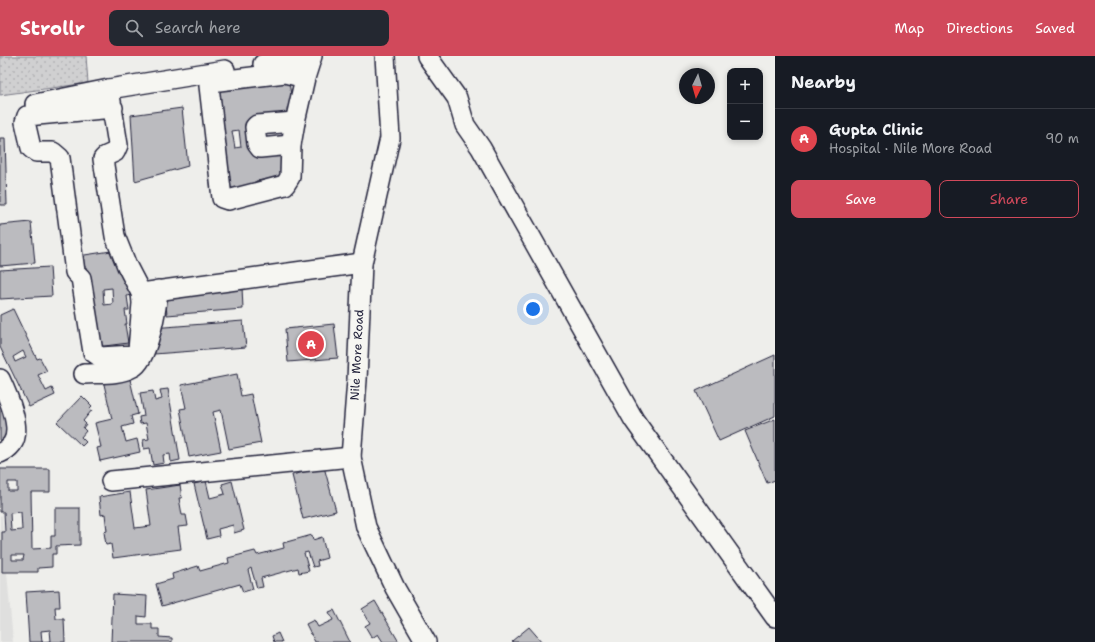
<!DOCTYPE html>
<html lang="en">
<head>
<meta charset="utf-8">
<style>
	:root { --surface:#171b24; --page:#242831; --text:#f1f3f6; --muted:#9ea1a6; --line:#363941; --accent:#d1495b }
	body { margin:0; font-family:"Shantell Sans",sans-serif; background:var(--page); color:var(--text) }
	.controls { position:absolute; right:12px; top:12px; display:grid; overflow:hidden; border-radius:8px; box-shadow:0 2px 6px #0003 }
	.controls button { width:36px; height:36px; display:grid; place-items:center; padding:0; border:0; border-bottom:1px solid var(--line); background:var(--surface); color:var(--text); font:20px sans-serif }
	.compass { position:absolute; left:679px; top:12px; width:36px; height:36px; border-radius:50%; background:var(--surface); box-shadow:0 2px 6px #0003; rotate:185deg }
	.you { position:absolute; left:533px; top:253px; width:14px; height:14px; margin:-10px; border:3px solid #fff; border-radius:50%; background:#1a73e8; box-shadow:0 0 0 6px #1a73e833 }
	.badge { display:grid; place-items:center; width:26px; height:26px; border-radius:50%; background:var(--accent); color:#fff; font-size:13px; font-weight:700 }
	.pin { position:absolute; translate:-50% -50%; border:2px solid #fff; box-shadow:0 1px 4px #0006 }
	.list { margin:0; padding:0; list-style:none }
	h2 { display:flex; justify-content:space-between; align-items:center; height:52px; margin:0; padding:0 16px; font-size:17px }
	h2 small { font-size:13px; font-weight:400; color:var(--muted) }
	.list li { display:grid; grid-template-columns:26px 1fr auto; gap:12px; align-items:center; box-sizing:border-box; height:60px; padding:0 16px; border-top:1px solid var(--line) }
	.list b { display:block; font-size:15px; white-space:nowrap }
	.list p { margin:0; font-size:13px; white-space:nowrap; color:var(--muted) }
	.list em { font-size:13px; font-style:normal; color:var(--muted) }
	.actions { display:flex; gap:8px; padding:12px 16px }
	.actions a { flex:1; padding:9px 0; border:1px solid var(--accent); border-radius:8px; text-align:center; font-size:14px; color:var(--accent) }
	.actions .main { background:var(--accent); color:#fff }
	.icon { flex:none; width:22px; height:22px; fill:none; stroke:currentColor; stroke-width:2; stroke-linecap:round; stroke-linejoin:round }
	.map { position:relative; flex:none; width:775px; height:586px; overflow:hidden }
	header { display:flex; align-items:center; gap:24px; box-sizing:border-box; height:56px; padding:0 20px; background:var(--accent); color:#fff }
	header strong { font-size:19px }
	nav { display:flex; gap:22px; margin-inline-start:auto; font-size:14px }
	.search { width:280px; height:36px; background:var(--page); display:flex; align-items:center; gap:10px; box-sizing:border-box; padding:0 14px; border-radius:8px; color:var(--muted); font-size:15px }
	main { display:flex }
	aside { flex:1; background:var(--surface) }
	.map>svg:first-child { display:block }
</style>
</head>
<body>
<header>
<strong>Strollr</strong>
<div class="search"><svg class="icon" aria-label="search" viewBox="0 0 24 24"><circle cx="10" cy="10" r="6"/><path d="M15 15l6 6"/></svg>Search here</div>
<nav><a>Map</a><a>Directions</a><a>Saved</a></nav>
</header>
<main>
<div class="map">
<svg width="775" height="586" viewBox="0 0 775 586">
	<defs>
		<pattern id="park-dots" width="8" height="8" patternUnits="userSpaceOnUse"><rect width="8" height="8" fill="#d0d0d1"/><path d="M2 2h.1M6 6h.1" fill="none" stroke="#b2b2b4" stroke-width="1.8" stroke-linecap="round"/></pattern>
	</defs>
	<rect width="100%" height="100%" fill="#eeeeeb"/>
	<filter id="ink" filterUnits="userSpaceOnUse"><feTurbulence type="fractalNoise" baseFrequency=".025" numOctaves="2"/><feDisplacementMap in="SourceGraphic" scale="8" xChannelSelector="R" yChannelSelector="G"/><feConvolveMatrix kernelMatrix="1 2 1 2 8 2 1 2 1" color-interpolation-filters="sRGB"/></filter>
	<g filter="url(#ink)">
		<polygon fill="#dfdfde" points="2,459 13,586 0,586 0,460"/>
		<polygon fill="url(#park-dots)" stroke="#797986" points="0,0 86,0 88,27 0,39"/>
		<g fill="#bbbbbf" stroke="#22223b" fill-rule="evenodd">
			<path d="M288,21L294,56L249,62L254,96L281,92L285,121L256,125V128L247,129V134L227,137L212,30ZM239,74L241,91L235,92L232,75Z"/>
			<polygon points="182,52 188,110 135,125 131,59"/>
			<polygon points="0,82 5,82 7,149 0,149"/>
			<polygon points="31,166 35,207 0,210 0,169"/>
			<path d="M118,194L122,223L130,222L132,239L127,240L129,254H125L127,268H125L128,287L97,291L86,211L79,212L78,200ZM112,232L113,248L104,249L103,233Z"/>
			<polygon points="50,211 52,240 0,243 0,214"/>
			<polygon points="242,231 243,253 167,259 165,238"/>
			<path d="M13,253L37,303L40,302L47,315L38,319L46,335L52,332L55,339L29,351L0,291V259ZM23,295L26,301L15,306L13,301Z"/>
			<polygon points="243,265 246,291 154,298 152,272"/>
			<polygon points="334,268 338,302 288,306 285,273"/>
			<polygon points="775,299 775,360 719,385 696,335"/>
			<polygon points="237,318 241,340 251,338 261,387 229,393 221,354 213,356 221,395 189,401 180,353 186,352 181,329"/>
			<polygon points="129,319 138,358 131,360 133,368 122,371 126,386 137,383 140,396 100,405 97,392 101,391 95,367 112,363 103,324"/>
			<polygon points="168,333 180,404 171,406 170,398 163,399 164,407 153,409 150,392 144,393 143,384 149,383 146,367 140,368 139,361 144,360 140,337 153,335 155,345 162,343 160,334"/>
			<polygon points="0,337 11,384 0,386"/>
			<polygon points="82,340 92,350 90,352 92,354 83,365 86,368 83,372 86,375 81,381 86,386 82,390 57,366"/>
			<polygon points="775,363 775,424 767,427 745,375"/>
			<polygon points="324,411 336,455 303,463 292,419"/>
			<path d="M0,413H50V436H31L32,493L51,492V480H55V452H80V489L56,490V498H52V511L38,512V516H2V476H5L4,456H0ZM8,426H17V435H8ZM21,456L22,474L11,475L10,457ZM12,499H24L23,504H12Z"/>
			<polygon points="206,425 210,442 225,438 222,428 232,425 244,474 234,477 233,469 218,473 219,480 207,483 194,428"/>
			<polygon points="180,429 182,442 179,442 182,459 186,459 188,470 178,471 181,493 113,502 111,488 106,489 104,476 107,475 105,458 101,459 99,441 130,436 135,472 151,470 146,434"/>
			<polygon points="312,479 313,484 322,481 327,502 317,505 318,510 313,511 308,496 304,497 309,515 299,517 298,512 261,522 263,531 257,532 251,512 248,514 253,533 243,536 240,528 162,550 156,528 173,523 172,518 198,510 200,515 229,507 228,502 255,495 257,499 284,492 283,487"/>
			<path d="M59,534L60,551H55L56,563H64L65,586H29L26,536ZM50,574L51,585L42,586L41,575Z"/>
			<polygon points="113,538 147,540 146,561 138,560 138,568 152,568 152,573 159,573 159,581 172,582 172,586 111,586"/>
			<polygon points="375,545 399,586 383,586 378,578 372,582 365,570 370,567 362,553"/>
			<polygon points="334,554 350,586 315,586 306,568 314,564 318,571 333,564 329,556"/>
			<polygon points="529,571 542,586 513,586 512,585"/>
			<polygon points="278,577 282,586 274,586 272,580"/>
		</g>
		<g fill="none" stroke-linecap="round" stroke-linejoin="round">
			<defs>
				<g id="minor">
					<polyline points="385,0 390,82 362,207 357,324 351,401 366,471 395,532 426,586"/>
					<polyline points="427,0 457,42 465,69 481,92 634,364 775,561"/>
					<polyline points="263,8 311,0"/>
					<polyline points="305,22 285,17 211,26 209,30 222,142 228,144 285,129 290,121 291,89 295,66 305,22 312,0"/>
					<polyline points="109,33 118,89 115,96 106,100 103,103 115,180 127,210 141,237 142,247 138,294 134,299 100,301 93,296 81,222 75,216 60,102 53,96 36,96 31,92 25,66 27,60 113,52"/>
					<polyline points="35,48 109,33 225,14"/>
					<polyline points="291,89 260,92 257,88 255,71 257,69 295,66"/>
					<polyline points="141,237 362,207"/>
					<path d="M84,318C100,317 119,319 133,311C148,304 157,250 158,234"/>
					<path d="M0,323C7,338 23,373 12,388C9,392 5,395 0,397"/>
					<polyline points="111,425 351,401"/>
				</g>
			</defs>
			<use href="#minor" stroke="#22223b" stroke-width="22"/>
			<use href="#minor" stroke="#f6f6f2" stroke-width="19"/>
		</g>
	</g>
	<g text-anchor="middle" stroke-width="3" stroke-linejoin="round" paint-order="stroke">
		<g font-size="12" fill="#22223b" stroke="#f6f6f2">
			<text transform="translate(357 299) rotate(-87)" y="4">Nile More Road</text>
		</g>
	</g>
</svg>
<div class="controls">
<button>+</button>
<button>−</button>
</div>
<svg class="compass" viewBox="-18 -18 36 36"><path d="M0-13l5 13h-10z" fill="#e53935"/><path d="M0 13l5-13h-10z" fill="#9ea1a6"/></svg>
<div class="you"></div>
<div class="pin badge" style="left:311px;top:288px;background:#e0444e">A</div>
</div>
<aside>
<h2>Nearby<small></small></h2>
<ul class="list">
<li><span class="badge" style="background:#e0444e">A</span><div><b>Gupta Clinic</b><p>Hospital · Nile More Road</p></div><em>90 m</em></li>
</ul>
<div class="actions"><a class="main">Save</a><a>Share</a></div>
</aside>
</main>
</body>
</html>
